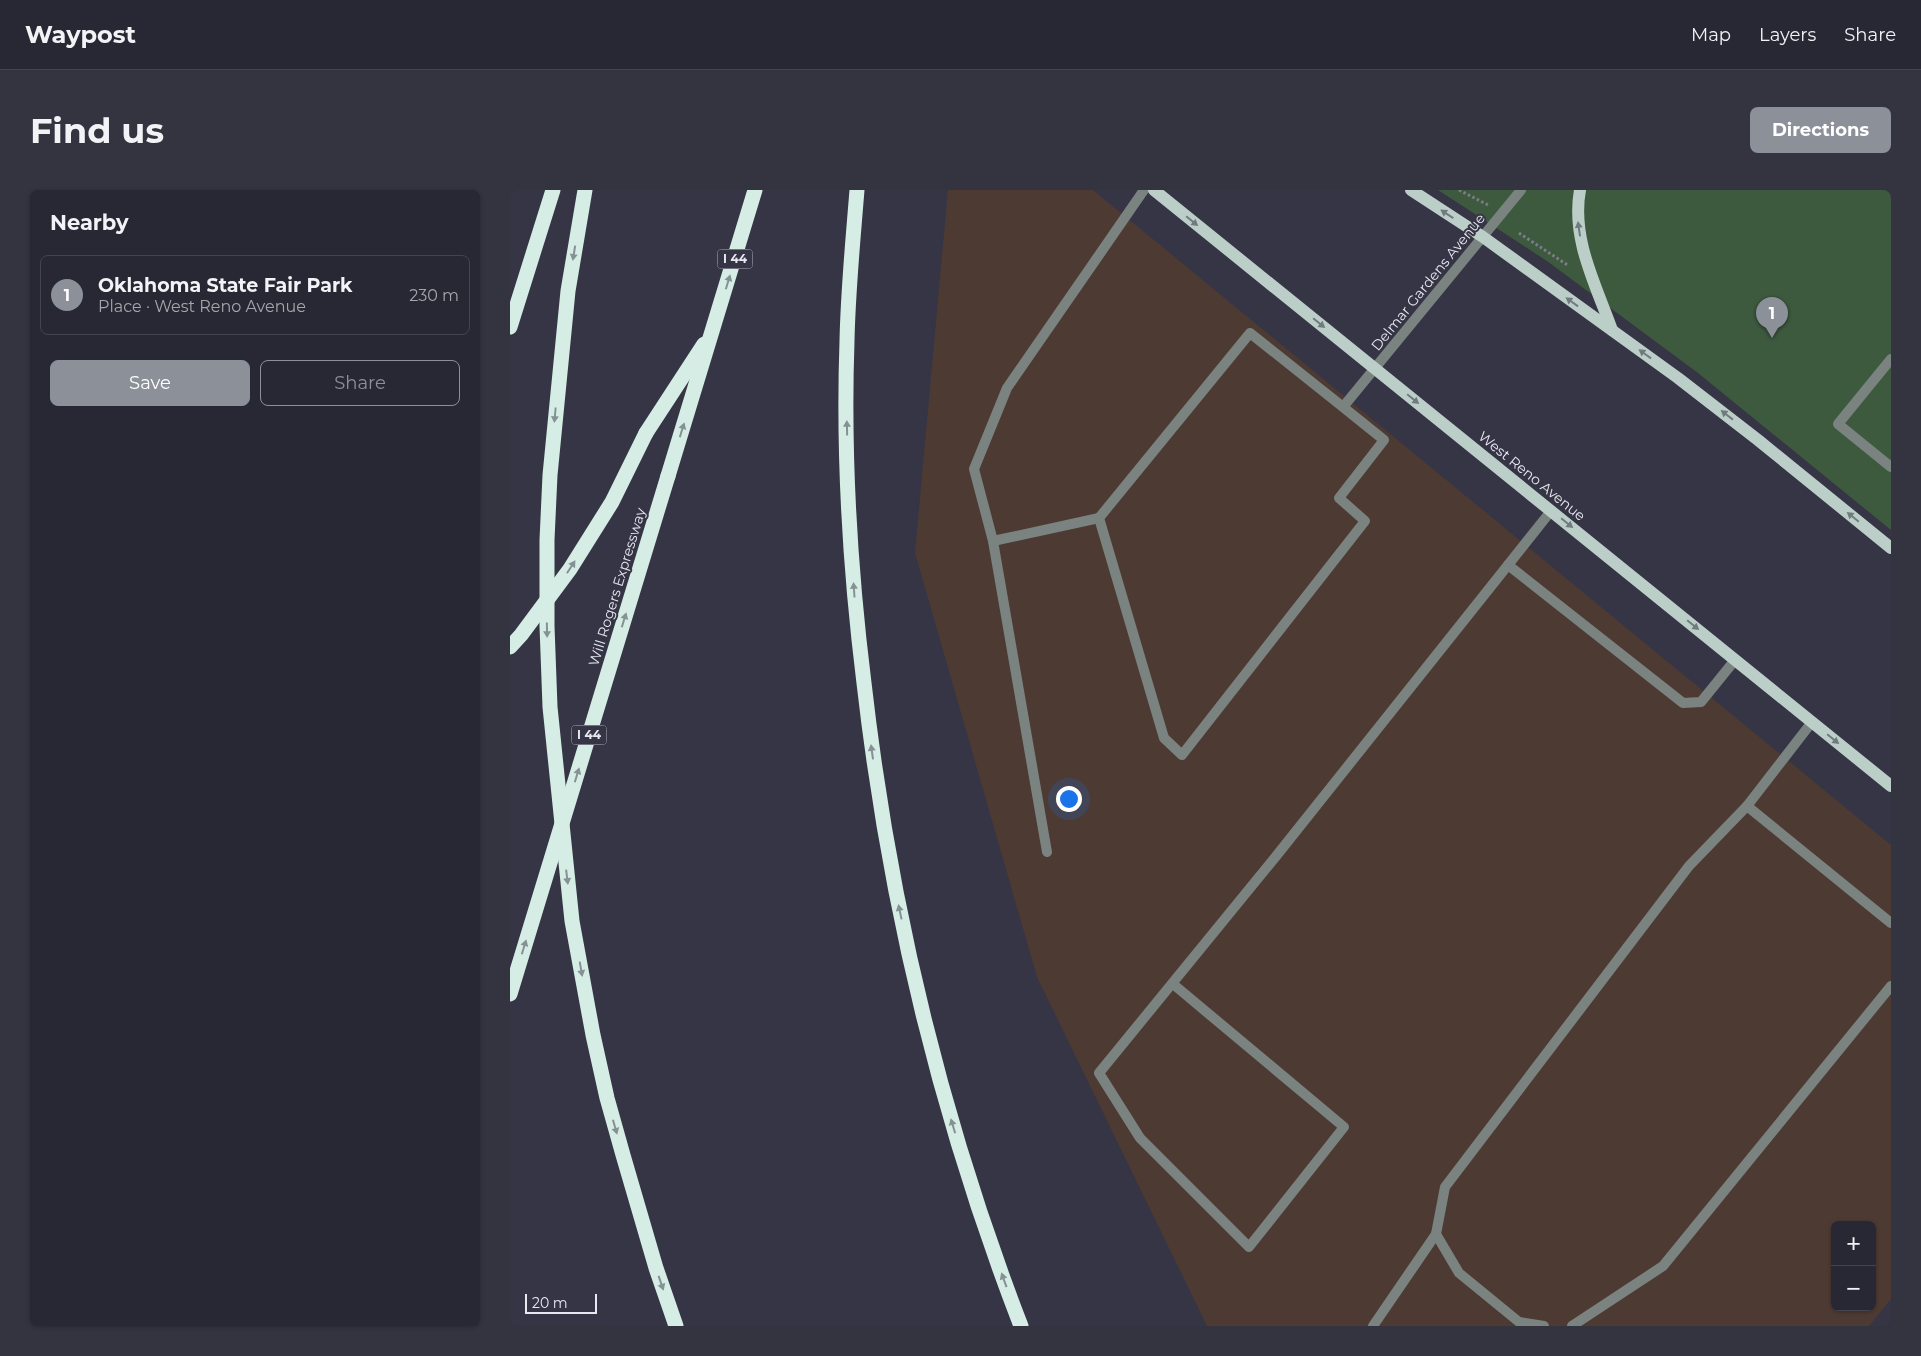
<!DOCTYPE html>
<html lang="en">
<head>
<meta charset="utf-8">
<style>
	:root { --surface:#282834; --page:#343440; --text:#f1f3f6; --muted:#a5a6ac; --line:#44444f; --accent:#8c9099 }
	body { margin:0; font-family:Montserrat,sans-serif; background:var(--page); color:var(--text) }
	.controls { position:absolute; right:15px; bottom:15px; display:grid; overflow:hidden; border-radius:8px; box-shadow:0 1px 4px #0004 }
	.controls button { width:45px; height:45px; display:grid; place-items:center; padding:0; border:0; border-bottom:1px solid var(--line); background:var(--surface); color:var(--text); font:25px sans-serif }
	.scale { position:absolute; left:15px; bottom:12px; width:72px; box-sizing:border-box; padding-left:5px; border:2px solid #e8e8f2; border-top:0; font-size:14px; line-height:18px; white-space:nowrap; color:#e8e8f2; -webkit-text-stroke:4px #363545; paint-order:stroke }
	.you { position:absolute; left:558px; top:608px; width:18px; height:18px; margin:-12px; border:4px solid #fff; border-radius:50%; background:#1a73e8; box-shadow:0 0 0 8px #1a73e833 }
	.badge { display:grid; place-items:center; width:32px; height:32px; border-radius:50%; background:var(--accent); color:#fff; font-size:16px; font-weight:700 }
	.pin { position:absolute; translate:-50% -41px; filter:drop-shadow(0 1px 2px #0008) }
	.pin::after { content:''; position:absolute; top:26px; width:18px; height:15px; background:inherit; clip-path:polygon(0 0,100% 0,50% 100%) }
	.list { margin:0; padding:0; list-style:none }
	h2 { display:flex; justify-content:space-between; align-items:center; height:65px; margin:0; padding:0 20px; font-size:21px }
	h2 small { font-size:16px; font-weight:400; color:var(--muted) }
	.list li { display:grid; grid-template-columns:32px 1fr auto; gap:15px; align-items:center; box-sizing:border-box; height:80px; margin:0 10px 10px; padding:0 10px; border:1px solid var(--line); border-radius:8px }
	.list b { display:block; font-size:19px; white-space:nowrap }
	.list p { margin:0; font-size:16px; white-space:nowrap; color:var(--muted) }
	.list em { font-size:16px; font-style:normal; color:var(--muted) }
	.actions { display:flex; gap:10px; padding:15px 20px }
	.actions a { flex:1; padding:11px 0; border:1px solid var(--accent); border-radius:8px; text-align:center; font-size:18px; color:var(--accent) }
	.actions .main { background:var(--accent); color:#fff }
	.map { position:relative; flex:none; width:1381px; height:1136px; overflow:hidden; border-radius:8px }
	header { display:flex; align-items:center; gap:30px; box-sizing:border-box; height:70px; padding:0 25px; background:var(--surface); border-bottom:1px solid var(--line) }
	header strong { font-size:24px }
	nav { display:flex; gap:28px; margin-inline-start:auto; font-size:18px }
	.intro { display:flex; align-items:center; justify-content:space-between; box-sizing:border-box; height:120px; padding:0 30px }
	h1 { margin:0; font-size:35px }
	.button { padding:12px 22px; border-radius:8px; background:var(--accent); color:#fff; font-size:18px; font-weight:700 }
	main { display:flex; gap:30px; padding:0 30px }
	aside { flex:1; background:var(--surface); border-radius:8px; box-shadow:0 1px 4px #0004 }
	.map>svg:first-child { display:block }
</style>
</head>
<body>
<header>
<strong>Waypost</strong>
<nav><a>Map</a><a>Layers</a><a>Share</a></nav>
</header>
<div class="intro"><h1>Find us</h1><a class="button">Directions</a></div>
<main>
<aside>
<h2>Nearby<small></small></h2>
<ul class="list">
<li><span class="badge">1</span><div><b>Oklahoma State Fair Park</b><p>Place · West Reno Avenue</p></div><em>230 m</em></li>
</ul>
<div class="actions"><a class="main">Save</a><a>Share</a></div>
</aside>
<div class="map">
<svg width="1381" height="1136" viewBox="0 0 1381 1136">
	<rect width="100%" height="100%" fill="#363545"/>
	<path fill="#4d3a33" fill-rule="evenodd" d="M438,0H583L1381,655V1109L1359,1136H697L527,787L405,363ZM1325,1035H1362V1117H1325Z"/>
	<polygon fill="#3d5a3f" points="928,0 1381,0 1381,340 1188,183 1037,71"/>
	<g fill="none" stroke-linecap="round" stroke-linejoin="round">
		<g stroke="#7c7c8a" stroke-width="3" stroke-dasharray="2.5 2.5" stroke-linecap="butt">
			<polyline points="949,0 978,15"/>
			<polyline points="1009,43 1059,76"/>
		</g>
		<g stroke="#7a8380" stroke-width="10">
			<polyline points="1381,169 1328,234 1381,277"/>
			<polyline points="833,217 740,143 589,328 654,548 672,565 855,331 829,308 874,250 833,217 865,178"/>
			<polyline points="483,351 464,279 497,198 634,0"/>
			<polyline points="998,375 1173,513 1191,512 1225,470"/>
			<polyline points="1302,532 1237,616 1381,733"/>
			<polyline points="537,662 483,351 589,328"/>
			<polyline points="663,794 834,937 739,1057 630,948 589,883 767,665 1041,321"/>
			<polyline points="863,1136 926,1044"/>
			<polyline points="1034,1136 1009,1132 949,1083 926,1044 935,997 1179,676 1237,616"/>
			<polyline points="1062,1136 1153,1076 1381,796"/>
		</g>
		<polyline stroke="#7a8380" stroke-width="10" points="865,178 1011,0"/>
		<g stroke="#bbcfc8" stroke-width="12">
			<polyline points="644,0 1381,596"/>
			<polyline points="901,0 973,47 1168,188 1248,250 1381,358"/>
			<path d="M1070,0C1061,49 1086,95 1102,140"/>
		</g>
		<g stroke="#d5ede4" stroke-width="15">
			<polyline points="75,0 58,101 40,285 37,350 37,436 40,517 62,731 83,845 97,908 113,965 146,1078 166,1136"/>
			<path d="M347,0C343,50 338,100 337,151C333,265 340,380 354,493C379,713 431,929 511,1136"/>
			<polyline points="0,137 43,0"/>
			<polyline points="136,243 194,154"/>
			<polyline points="158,286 245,0"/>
		</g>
		<g stroke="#d5ede4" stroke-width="15">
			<polyline points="0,457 11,445 60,379 102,312 136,243"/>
			<polyline points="0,804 158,286"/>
		</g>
	</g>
	<defs><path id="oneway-solid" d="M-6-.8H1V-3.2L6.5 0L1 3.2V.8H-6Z" transform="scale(1.25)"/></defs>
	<g fill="#727a80">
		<use href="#oneway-solid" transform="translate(937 24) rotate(-147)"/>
		<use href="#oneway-solid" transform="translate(682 31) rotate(39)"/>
		<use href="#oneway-solid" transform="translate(1069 39) rotate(-98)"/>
		<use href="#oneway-solid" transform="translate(1062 112) rotate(-144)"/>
		<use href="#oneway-solid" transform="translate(809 133) rotate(39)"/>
		<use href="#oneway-solid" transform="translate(1135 164) rotate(-144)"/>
		<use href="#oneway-solid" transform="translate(903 209) rotate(39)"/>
		<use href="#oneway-solid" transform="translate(1217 225) rotate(-142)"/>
		<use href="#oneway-solid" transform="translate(1343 327) rotate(-141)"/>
		<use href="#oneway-solid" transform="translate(1057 333) rotate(39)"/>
		<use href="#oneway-solid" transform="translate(1183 435) rotate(39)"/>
		<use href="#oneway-solid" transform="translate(1323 549) rotate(39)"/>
	</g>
	<g fill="#869194">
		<use href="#oneway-solid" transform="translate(64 63) rotate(99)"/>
		<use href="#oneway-solid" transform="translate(218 92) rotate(-73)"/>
		<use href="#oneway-solid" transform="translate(45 225) rotate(95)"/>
		<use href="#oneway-solid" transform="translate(337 238) rotate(-91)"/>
		<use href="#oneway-solid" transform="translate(172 240) rotate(-73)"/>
		<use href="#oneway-solid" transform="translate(61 377) rotate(-57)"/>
		<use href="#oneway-solid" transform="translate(344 400) rotate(-94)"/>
		<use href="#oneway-solid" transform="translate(114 430) rotate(-73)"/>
		<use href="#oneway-solid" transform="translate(37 440) rotate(89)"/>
		<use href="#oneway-solid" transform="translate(362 562) rotate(-98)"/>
		<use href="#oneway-solid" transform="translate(67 585) rotate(-73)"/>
		<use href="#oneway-solid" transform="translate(57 687) rotate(83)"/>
		<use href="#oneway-solid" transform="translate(390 722) rotate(-102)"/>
		<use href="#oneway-solid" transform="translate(14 757) rotate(-73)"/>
		<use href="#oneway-solid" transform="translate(71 779) rotate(80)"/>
		<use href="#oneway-solid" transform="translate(443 936) rotate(-107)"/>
		<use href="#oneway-solid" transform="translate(105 937) rotate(74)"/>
		<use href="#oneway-solid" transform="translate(494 1090) rotate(-110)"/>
		<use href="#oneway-solid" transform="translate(151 1093) rotate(71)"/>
	</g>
	<g text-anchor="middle" stroke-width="4" stroke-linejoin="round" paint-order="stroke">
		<g fill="#363545" stroke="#b3b2be" stroke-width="1">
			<rect x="207.5" y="59.5" width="35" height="19" rx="4"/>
			<rect x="61.5" y="535.5" width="35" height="19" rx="4"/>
		</g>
		<g font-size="12" font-weight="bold" fill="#e8e8f2">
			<text x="225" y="73">I 44</text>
			<text x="79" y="549">I 44</text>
		</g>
		<g font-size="14" fill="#e8e8f2" stroke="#363545">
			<text transform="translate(918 92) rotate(-51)" y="5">Delmar Gardens Avenue</text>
			<text transform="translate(1022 286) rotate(39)" y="5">West Reno Avenue</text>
			<text transform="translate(107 397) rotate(-73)" y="5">Will Rogers Expressway</text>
		</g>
	</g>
</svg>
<div class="controls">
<button>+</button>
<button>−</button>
</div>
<div class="scale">20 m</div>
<div class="you"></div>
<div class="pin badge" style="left:1262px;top:148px">1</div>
</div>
</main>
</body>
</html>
